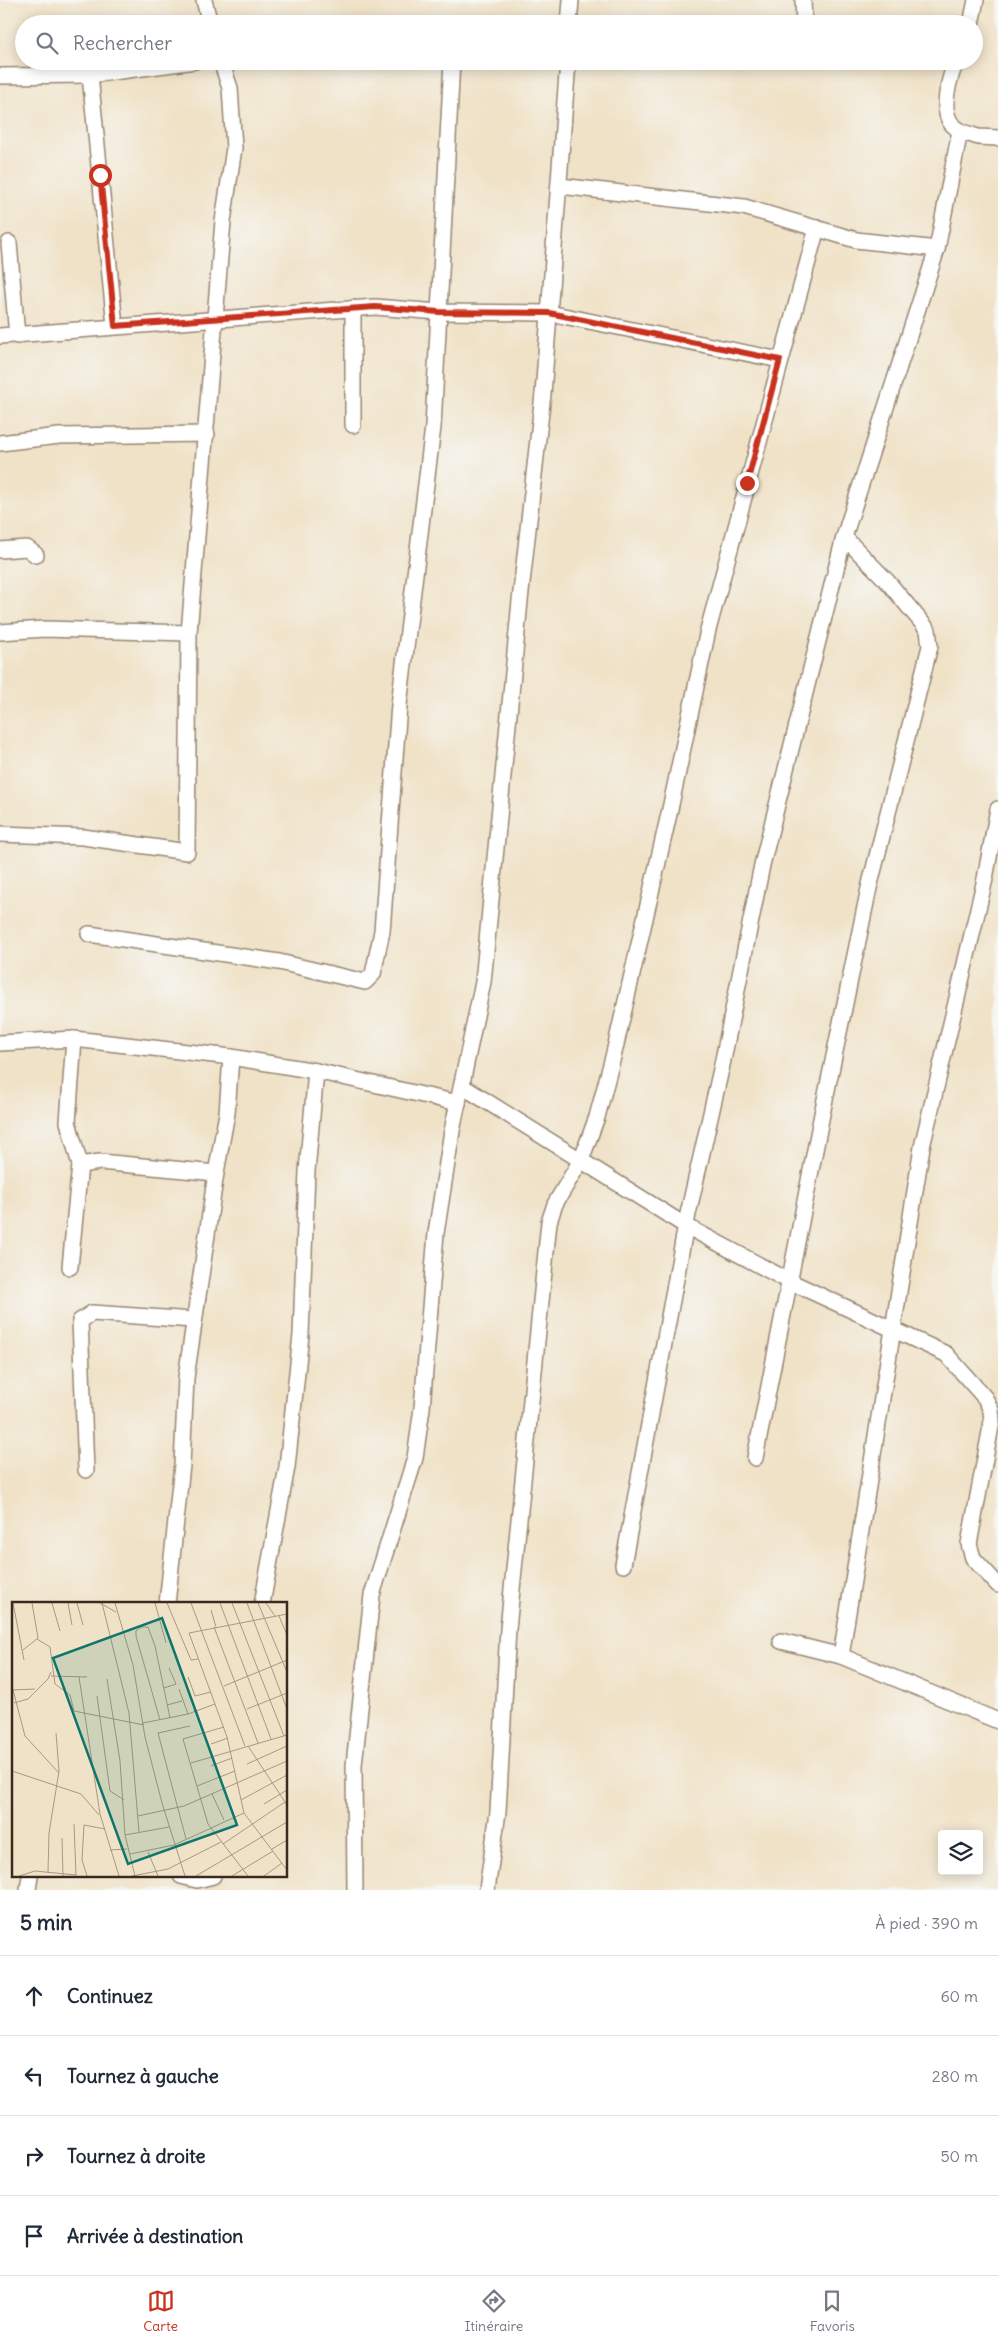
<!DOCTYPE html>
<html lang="fr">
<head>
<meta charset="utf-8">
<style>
	:root { --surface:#fff; --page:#f2f2f3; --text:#1f2937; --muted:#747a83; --line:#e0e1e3; --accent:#c8321e }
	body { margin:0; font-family:Delius,sans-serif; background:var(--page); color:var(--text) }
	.controls { position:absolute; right:15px; bottom:15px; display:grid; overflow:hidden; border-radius:5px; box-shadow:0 2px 12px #0003 }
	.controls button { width:45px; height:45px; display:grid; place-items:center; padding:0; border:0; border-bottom:1px solid var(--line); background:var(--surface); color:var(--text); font:25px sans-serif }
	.stop { position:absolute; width:15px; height:15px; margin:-11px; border:4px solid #c8321e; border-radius:50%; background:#fff }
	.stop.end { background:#c8321e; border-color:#fff; box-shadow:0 1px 5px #0008 }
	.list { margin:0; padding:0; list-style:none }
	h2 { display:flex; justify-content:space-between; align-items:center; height:65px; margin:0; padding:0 20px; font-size:21px }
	h2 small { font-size:16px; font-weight:400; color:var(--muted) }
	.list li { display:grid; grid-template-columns:32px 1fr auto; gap:15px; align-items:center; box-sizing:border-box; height:80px; padding:0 20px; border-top:1px solid var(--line) }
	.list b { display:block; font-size:19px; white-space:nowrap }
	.list em { font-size:16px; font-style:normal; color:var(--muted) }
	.icon { flex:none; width:28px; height:28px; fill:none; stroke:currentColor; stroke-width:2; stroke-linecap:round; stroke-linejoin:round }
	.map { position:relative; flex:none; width:998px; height:1890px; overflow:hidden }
	.search { position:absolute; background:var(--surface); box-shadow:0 2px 12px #0003; left:15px; right:15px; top:15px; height:55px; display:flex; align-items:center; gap:12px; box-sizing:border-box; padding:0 18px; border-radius:28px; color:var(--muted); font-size:19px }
	.sheet { height:385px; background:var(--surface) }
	nav { display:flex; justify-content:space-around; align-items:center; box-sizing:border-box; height:70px; border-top:1px solid var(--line); background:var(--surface); font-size:14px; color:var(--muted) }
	nav a { display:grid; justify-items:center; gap:2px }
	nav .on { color:var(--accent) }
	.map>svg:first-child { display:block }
</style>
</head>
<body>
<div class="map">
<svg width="998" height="1890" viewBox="0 0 998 1890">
	<rect width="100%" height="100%" fill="#f6f6f2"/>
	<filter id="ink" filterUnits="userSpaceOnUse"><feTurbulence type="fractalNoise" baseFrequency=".02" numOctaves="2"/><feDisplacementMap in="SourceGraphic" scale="10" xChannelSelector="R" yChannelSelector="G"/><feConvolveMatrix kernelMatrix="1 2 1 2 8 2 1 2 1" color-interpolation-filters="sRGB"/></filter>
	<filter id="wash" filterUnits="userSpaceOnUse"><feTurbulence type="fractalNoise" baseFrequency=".0096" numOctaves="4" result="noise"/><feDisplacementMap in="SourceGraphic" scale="20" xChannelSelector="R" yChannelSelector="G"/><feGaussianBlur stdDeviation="1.12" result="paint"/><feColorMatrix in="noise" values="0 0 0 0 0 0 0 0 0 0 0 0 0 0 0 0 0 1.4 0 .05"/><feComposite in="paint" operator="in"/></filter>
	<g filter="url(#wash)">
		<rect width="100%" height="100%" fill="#f0e2c7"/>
	</g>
	<g filter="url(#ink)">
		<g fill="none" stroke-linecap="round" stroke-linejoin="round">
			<defs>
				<g id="minor">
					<polyline points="204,0 210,24"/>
					<polyline points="803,0 804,24"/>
					<polyline points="569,24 571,0"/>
					<polyline points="971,24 976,0"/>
					<polyline points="90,75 115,326"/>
					<polyline points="0,76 90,75 195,61"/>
					<polyline points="960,131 978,137 998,138"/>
					<polyline points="560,186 744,207 856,240 937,249"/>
					<polyline points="9,243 17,336"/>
					<polyline points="353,308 353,425"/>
					<polyline points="0,336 375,307 439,312 549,313 780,360"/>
					<polyline points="0,443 59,436 207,434"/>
					<polyline points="0,550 27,548 36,555"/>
					<polyline points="0,632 44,629 189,633"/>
					<polyline points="0,834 83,837 187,852 189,633 223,221 234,148 230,88 221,61"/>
					<polyline points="89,934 279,962 365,982 373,974 382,931 399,705 433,427 452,61"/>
					<polyline points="0,1043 74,1039 231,1057 316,1071 458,1103"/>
					<polyline points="462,1086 686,1226 789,1281 946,1354 985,1398 991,1410 992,1421 969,1544 973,1558 998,1585"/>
					<polyline points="80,1165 100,1162 216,1173"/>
					<polyline points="70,1267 80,1165 68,1122 74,1039"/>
					<polyline points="755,1458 822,1114 869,888 930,646 928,630 888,582 844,537"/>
					<polyline points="86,1470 80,1321 92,1313 193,1320"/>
					<path d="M623,1565L688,1214L722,1065L762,865L844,537L937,249L960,131C957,128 953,126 951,123C940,108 950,77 956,61"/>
					<polyline points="167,1604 182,1465 186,1378 216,1173 227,1113 231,1057"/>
					<polyline points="262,1604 287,1467 301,1335 307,1171 316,1071"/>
					<polyline points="781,1641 841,1656 998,1721"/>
					<polyline points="841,1656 922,1147 985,879 998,809"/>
					<polyline points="181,1876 197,1880 213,1876"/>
					<polyline points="28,1890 30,1876"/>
					<polyline points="355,1890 354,1765 372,1595 415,1458 422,1408 436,1233 452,1131 483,982 520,601 543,394 568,61"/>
					<polyline points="487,1890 498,1812 508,1629 549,1222 555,1204 581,1160 597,1117 614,1053 669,814 708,630 817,228"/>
				</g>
			</defs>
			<use href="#minor" stroke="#968672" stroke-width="18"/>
			<use href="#minor" stroke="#fff" stroke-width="15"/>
		</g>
	</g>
	<g fill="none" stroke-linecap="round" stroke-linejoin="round" filter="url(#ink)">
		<polyline stroke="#c8321e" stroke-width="6" points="100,175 115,326 375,307 439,312 549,313 780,360 747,483"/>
	</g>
	<g transform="translate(12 1602)">
		<rect width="275" height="275" fill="#f0e2c7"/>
		<path fill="none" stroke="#a89883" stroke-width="1" d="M1,1L12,58M40,1L48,29M56,1L60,23M65,1L71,23M88,1L104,10M90,1L117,111L127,230M103,1L121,63L133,135L150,201L173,274M143,1L154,41M155,1L179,58L186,57M179,1L233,144M208,1L259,137M220,1L272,134M235,1L275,107M246,1L275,70M254,1L263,14M199,8L204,25M275,12L177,31L215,135L232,211L275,268M267,14L275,33M202,25L246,141M25,37L38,45L43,82L58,93L62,109L132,123M11,48L26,36L20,1M39,74L75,75M67,75L88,212L107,274M176,75L183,94L199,90M95,77L108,159L113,233L123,274M212,84L275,58M152,86L164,82L157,66M167,87L176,112M0,88L23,87M1,88L13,134L47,171M85,94L98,189L112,198M2,101L16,97L36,77L39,70M155,103L170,99M235,107L275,91M148,118L124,34V29L129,25H136L143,44L158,116M131,121L176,112L203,102M212,125L171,137L196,222L236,274M199,142L216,136M236,144L275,203M179,161L275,133M235,162L275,144M199,164L220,156M0,169L69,192L87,213M185,184L223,169M200,192L212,218M229,198L275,173M252,202L275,188M126,214L172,204L275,159M62,222L64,273M113,233L157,225M50,236L51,274M174,237L146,131L178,124M211,242L273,200M260,247L275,238M98,248L115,247M136,250L146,274M118,252L162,243L232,211M36,270L37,231L47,169L44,131M7,274L23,269L64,273M75,274L70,258L72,223L93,227M120,274L156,267L209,240M184,274L275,220M220,274L261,249M252,274L270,261"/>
		<path fill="#0f766e" fill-opacity="0.15" stroke="#0f766e" stroke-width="2.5" d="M150,16L225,223L116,262L41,56Z"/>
		<rect width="275" height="275" fill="none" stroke="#3b2a1e" stroke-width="2.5"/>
	</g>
</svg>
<div class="controls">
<button><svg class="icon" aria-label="layers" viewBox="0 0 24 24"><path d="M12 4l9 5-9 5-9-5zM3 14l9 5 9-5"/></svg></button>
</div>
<div class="stop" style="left:100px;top:175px"></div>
<div class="stop end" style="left:747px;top:483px"></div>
<div class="search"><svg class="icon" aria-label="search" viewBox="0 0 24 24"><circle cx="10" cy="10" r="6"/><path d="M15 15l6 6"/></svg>Rechercher</div>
</div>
<section class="sheet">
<h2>5 min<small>À pied · 390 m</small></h2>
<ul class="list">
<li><svg class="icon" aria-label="ahead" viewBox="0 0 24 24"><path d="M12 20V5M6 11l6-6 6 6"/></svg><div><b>Continuez</b></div><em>60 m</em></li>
<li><svg class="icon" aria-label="left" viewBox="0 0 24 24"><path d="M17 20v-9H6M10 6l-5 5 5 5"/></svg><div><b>Tournez à gauche</b></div><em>280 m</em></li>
<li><svg class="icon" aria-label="right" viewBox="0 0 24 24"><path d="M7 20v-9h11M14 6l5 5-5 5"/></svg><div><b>Tournez à droite</b></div><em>50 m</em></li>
<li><svg class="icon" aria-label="arrive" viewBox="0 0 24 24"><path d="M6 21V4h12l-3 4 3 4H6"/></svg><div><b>Arrivée à destination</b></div></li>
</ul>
</section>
<nav>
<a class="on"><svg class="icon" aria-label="map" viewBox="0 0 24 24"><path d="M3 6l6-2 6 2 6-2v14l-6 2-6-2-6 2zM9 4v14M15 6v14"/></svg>Carte</a>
<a><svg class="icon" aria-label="directions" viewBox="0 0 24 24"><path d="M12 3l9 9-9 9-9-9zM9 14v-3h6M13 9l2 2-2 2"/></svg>Itinéraire</a>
<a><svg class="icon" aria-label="saved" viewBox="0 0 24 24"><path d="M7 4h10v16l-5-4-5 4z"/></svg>Favoris</a>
</nav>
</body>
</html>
